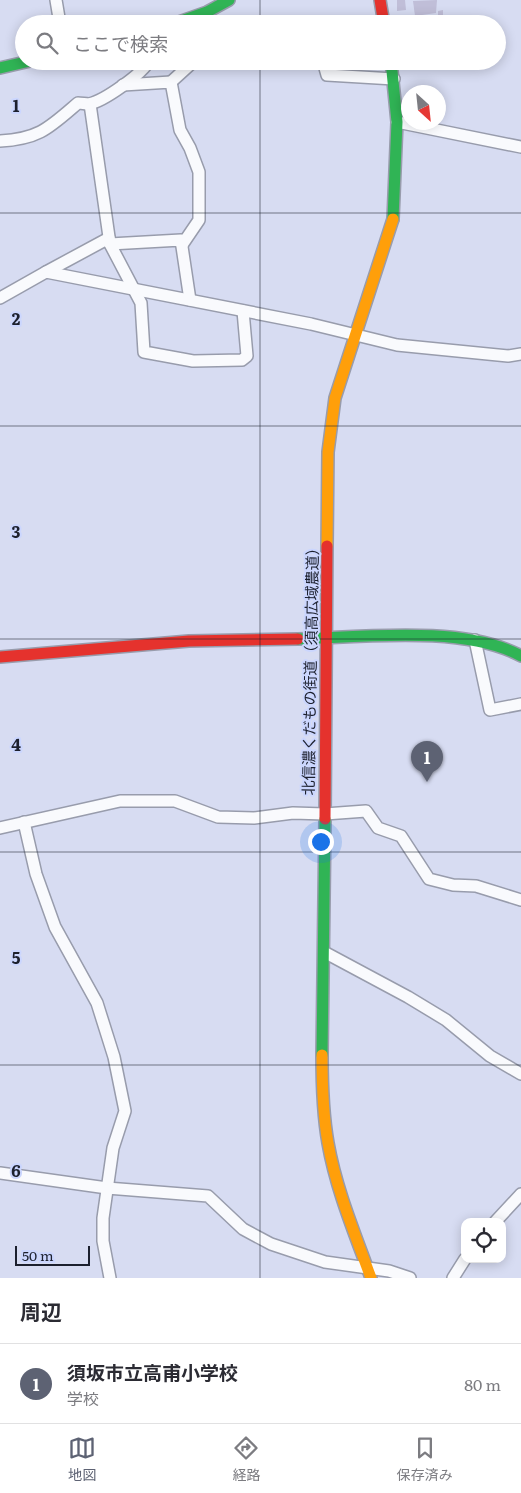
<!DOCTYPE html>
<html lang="ja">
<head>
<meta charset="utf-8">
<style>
	:root { --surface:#fff; --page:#f2f2f3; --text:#2b2b33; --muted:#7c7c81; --line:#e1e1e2; --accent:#5d6273 }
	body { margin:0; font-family:Literata,"Noto Sans JP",serif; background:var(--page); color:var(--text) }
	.controls { position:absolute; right:15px; bottom:15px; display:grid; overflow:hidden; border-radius:10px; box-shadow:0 2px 12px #0003 }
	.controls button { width:45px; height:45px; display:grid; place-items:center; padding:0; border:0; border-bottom:1px solid var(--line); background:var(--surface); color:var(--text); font:25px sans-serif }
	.compass { position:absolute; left:401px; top:85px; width:45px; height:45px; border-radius:50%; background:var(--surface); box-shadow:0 2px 12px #0003; rotate:153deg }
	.scale { position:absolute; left:15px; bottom:12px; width:75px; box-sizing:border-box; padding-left:5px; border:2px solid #1c202e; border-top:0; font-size:14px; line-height:18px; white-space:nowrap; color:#1c202e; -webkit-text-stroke:4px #cbd6fe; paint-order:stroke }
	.you { position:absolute; left:320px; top:841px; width:18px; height:18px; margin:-12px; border:4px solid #fff; border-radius:50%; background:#1a73e8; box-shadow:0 0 0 8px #1a73e833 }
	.badge { display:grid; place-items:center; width:32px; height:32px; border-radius:50%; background:var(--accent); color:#fff; font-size:16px; font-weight:700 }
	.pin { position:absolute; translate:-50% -41px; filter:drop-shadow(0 1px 2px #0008) }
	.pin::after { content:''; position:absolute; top:26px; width:18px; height:15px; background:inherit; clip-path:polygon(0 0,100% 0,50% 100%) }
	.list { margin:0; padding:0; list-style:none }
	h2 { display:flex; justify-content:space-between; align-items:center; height:65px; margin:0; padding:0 20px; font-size:21px }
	h2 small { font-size:16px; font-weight:400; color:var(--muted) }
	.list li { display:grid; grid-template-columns:32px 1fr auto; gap:15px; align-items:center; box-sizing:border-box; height:80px; padding:0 20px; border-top:1px solid var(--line) }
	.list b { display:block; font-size:19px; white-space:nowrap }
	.list p { margin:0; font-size:16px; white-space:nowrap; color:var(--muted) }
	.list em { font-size:16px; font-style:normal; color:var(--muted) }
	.icon { flex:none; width:28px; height:28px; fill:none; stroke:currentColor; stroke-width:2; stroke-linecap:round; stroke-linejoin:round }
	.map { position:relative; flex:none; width:521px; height:1278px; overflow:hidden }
	.search { position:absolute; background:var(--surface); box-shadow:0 2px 12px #0003; left:15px; right:15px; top:15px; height:55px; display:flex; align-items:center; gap:12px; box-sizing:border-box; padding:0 18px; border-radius:28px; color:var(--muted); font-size:19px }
	.sheet { height:145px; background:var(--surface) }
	nav { display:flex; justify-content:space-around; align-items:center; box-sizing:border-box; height:70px; border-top:1px solid var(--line); background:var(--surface); font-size:14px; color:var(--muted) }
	nav a { display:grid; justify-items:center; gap:2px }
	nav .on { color:var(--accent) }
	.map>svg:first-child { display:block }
</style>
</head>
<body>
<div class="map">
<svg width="521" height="1278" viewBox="0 0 521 1278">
	<rect width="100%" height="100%" fill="#d7dcf2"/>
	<g fill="#c0bed8">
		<polygon points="397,0 405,0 406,10 397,11"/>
		<polygon points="437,0 436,13 415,16 413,1"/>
		<polygon points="443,10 443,16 438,17 438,11"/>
	</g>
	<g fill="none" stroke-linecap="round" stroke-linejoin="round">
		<defs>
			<g id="street">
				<polyline points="56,0 60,24"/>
				<polyline points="323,61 327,75 394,79"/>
				<polyline points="171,82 194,61"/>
				<polyline points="123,85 171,82 180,130 190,148 199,172 199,220 182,245"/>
				<polyline points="90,104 110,244 141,303 144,352 193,361 242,360 247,356 243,311"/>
				<polyline points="397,122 521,147"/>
				<path d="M0,141C39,139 49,128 78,103C81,103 86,104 89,104C104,101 142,74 149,61"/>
				<polyline points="110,244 181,240 190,300"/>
				<polyline points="46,272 109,238"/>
				<polyline points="0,298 46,272 311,324 397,345 508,356 521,354"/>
				<polyline points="475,640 490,710 521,704"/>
				<polyline points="24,822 36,874 55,927 97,1003 114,1057 125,1111 113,1148 103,1218 103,1241 110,1278"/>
				<polyline points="0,828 120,801 175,801 218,817 254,818 293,813 325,814 366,811 378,828 401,836 429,879 453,885 476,886 521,900"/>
				<polyline points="324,952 408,997 446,1020 490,1056 521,1074"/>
				<polyline points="0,1173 107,1188 208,1196 243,1229 271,1244 325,1262 389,1271 410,1278"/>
				<polyline points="495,1222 521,1194"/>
				<polyline points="453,1278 465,1259"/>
			</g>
			<g id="fast">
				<polyline points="173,24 207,12 229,0"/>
				<polyline points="391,61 397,122 393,219"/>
				<polyline points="0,68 30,61"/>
				<path d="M298,639C362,637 465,625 521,656"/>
				<polyline points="322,1055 325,819"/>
			</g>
			<g id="slow">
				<polyline points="327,546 328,452 335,398 393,219"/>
				<path d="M322,1055C322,1084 323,1115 328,1143C336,1189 355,1234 371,1278"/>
			</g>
			<g id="jam">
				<polyline points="380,0 384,24"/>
				<polyline points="0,657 189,641 298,639"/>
				<polyline points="325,819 327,546"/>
			</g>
		</defs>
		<use href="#street" stroke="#989cac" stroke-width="14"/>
		<use href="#fast" stroke="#989cac" stroke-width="14"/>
		<use href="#slow" stroke="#989cac" stroke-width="14"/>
		<use href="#jam" stroke="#989cac" stroke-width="14"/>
		<use href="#street" stroke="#f9fafd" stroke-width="11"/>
		<use href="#fast" stroke="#30b455" stroke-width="11"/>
		<use href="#slow" stroke="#ff9f0a" stroke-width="11"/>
		<use href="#jam" stroke="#e5322d" stroke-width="11"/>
	</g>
	<path fill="none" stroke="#1c202e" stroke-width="1" stroke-opacity="0.55" d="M260,0V24M260,61V1278M0,213H521M0,426H521M0,639H521M0,852H521M0,1065H521"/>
	<g text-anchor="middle" stroke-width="4" stroke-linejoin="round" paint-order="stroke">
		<g font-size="15" fill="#1c202e" stroke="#cbd6fe">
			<text transform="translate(311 668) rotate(-89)" y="5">北信濃くだもの街道（須高広域農道）</text>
		</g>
	</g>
	<g font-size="16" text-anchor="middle" font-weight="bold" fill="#1c202e" stroke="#cbd6fe" stroke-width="4" stroke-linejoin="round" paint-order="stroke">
		<text x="16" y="112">1</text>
		<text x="16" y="325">2</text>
		<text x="16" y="538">3</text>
		<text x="16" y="751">4</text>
		<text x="16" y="964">5</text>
		<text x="16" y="1177">6</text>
	</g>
</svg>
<div class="controls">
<button><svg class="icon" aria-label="locate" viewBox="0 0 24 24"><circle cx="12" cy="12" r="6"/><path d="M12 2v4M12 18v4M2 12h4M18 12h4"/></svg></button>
</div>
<svg class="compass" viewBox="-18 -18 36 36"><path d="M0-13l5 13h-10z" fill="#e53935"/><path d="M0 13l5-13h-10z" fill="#7c7c81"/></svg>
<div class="scale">50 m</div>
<div class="you"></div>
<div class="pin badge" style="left:427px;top:782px">1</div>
<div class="search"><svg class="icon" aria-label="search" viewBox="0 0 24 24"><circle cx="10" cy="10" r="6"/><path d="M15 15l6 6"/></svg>ここで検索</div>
</div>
<section class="sheet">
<h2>周辺<small></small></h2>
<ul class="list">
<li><span class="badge">1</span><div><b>須坂市立高甫小学校</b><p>学校</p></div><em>80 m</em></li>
</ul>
</section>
<nav>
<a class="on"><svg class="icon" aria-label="map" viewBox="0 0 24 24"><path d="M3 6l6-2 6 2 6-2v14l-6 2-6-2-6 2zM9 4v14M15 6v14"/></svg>地図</a>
<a><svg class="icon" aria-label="directions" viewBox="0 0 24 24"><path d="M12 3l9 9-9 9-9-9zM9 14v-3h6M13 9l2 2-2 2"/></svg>経路</a>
<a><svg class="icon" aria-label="saved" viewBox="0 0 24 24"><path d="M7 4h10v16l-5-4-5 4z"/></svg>保存済み</a>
</nav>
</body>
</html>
